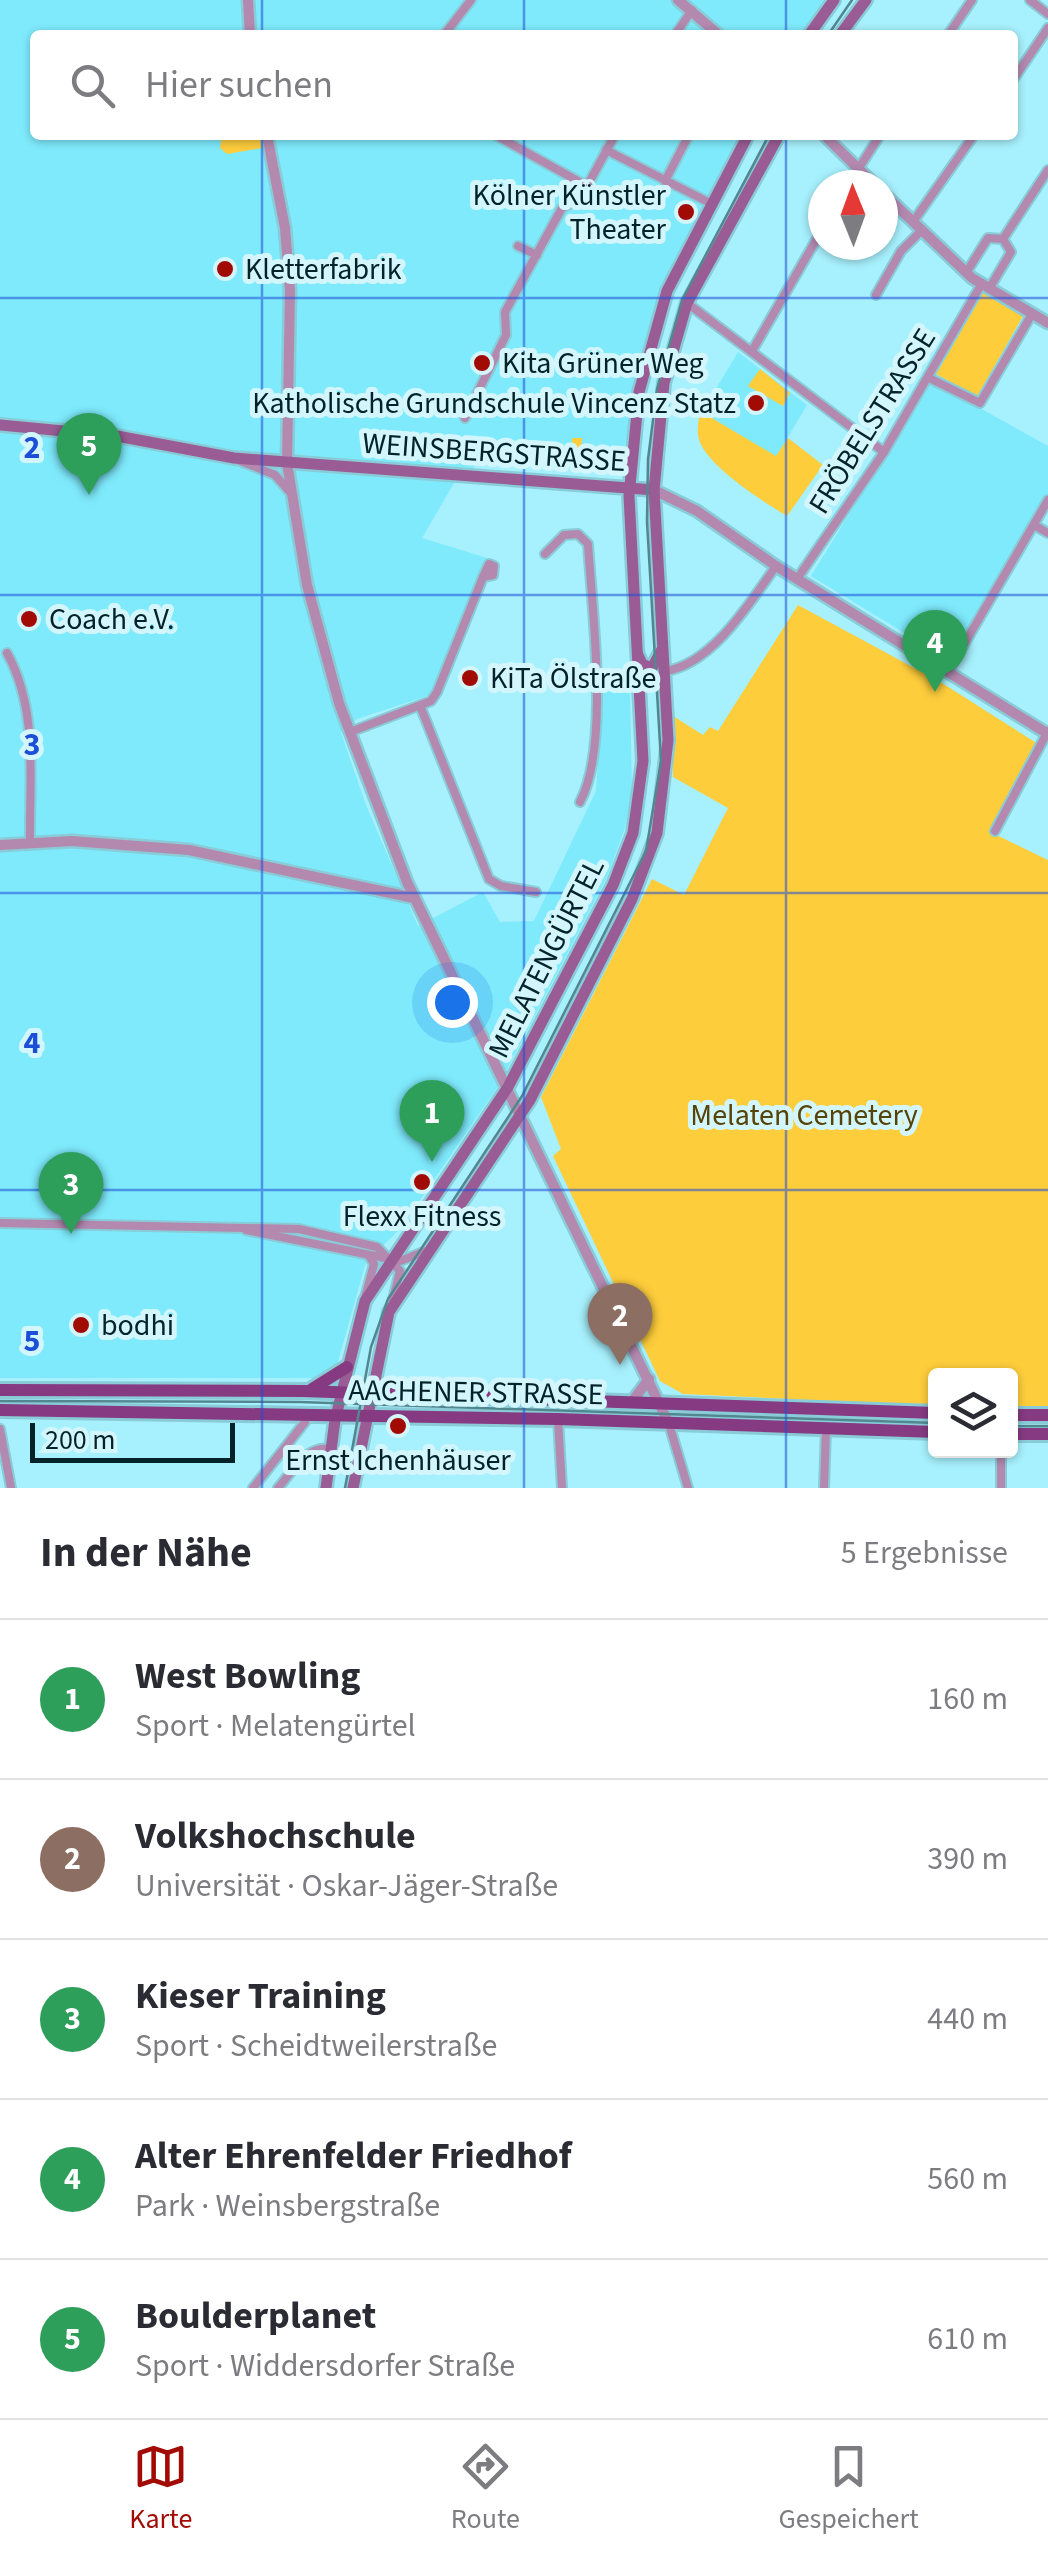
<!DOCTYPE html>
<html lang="de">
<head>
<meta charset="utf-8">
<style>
	:root { --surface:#fff; --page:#f2f2f3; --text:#2b2b33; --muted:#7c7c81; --line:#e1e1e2; --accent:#a20b04 }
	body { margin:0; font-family:"Source Sans 3",sans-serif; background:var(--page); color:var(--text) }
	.controls { position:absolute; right:30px; bottom:30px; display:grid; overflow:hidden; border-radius:10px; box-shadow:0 2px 8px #0004 }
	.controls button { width:90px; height:90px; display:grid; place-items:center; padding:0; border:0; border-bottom:2px solid var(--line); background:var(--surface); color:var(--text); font:50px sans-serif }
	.compass { position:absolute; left:808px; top:170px; width:90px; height:90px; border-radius:50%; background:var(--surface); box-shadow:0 2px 8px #0004; rotate:359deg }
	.scale { position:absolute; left:30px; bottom:25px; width:205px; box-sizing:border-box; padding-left:10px; border:5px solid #032328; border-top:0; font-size:28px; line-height:35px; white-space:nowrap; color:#032328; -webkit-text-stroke:8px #d3f6fd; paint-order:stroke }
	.you { position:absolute; left:452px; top:1002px; width:35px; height:35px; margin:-25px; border:8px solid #fff; border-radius:50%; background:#1a73e8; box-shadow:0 0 0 15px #1a73e833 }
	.badge { display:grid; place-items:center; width:65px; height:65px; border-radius:50%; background:var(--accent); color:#fff; font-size:32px; font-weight:700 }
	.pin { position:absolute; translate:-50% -82px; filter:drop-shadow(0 2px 5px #0008) }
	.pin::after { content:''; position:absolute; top:52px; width:35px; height:30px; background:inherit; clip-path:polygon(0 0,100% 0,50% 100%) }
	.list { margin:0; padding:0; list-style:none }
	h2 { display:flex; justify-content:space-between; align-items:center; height:130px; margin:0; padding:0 40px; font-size:42px }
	h2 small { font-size:32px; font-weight:400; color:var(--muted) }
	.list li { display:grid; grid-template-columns:65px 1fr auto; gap:30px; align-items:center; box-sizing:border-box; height:160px; padding:0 40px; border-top:2px solid var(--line) }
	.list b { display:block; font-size:38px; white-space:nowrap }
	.list p { margin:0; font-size:32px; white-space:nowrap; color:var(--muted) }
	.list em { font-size:32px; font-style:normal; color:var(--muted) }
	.icon { flex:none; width:55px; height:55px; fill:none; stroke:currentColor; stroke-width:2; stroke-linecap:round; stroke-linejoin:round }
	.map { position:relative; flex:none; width:1048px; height:1488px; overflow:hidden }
	.search { position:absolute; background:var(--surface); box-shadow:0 2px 8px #0004; left:30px; right:30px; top:30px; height:110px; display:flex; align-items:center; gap:25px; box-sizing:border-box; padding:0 35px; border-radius:10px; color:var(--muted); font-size:38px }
	.sheet { height:930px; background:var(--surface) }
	nav { display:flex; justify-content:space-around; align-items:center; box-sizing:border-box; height:140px; border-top:2px solid var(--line); background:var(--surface); font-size:28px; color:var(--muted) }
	nav a { display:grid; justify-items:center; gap:5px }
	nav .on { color:var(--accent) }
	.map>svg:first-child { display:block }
</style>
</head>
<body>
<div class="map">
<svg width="1048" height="1488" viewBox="0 0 1048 1488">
	<rect width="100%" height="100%" fill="#a7f0fd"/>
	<g fill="#7eeafc">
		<polygon points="0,0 830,0 806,35 35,35 35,135 745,135 658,309 639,370 623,473 482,461 454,483 422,538 487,558 433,694 357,719 341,733 366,805 418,926 483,892 500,922 534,921 596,791 602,690 630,690 632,793 625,828 607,877 499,1085 401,1228 366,1262 337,1365 324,1378 0,1378"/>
		<polygon points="738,352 807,405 776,457 702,412"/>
		<polygon points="931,381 1048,446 1048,493 952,662 811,576"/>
	</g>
	<g fill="#fdcd3c">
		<polygon points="222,135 260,135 262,148 227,154 220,148"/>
		<polygon points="983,293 1023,316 977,397 936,374"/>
		<polygon points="760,369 790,393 783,406 748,386"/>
		<path d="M700,411L776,456L788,438L823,465L787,516C764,502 701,463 698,435C697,428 699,418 700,411Z"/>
		<polygon points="572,438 582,438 581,456 617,461 615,475 582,467 581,459 573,468"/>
		<polygon points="798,605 942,683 1038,744 990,832 1048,860 1048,1406 1011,1406 1010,1376 936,1376 935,1406 683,1394 660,1381 553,1156 561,1149 541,1097 652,879 684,895 728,808 673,777 673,716 703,735 710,727 718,731"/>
	</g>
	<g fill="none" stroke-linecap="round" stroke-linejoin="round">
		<defs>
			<g id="minor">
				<polyline points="1030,0 1048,14"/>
				<polyline points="444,35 471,0"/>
				<polyline points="675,35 692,10"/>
				<polyline points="948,35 972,0"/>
				<polyline points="1013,80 1048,28"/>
				<polyline points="497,136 585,185"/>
				<polyline points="606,150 712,204"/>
				<polyline points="665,181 689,135"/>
				<polyline points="848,185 880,135"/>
				<polyline points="913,222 974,135"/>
				<polyline points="1003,239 1048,170"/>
				<polyline points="518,246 537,255"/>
				<polyline points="966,273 988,238 1003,239"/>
				<polyline points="989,289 1011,252 1003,239"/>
				<polyline points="876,295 901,251 921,231"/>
				<polyline points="687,303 884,452"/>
				<polyline points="752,351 823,228"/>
				<polyline points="929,378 980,403 1032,314"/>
				<polyline points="465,418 506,335 505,312 562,208 580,199 615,135"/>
				<polyline points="238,460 275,475 289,491"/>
				<polyline points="1034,525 1048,533"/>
				<path d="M545,554L564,535L578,534L588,544C592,609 610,746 580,802"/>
				<polyline points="797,579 884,452 981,285"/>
				<path d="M7,653C39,711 29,780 30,844"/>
				<path d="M665,671C712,665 751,601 776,566"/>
				<polyline points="948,672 1048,500"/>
				<polyline points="594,684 639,682"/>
				<polyline points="421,708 489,879 501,886 536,892"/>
				<polyline points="350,732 431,701 437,692 483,577 489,564 494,566 493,575 483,577"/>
				<polyline points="995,831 1048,731"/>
				<polyline points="0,1223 299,1229 377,1247 400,1271 393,1300"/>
				<polyline points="246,1230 400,1261 426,1251"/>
				<polyline points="365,1298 374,1264 369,1256"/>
				<polyline points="558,1419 562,1488"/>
				<polyline points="669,1424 688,1488"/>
				<polyline points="0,1429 11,1488"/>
				<polyline points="1001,1450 1001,1488"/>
				<polyline points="253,1488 305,1422 304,1413"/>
				<path d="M278,1488C293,1471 306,1445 331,1449"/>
				<polyline points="824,1488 826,1428"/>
			</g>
			<g id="tertiary">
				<polyline points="248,0 250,35"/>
				<polyline points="678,0 719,35"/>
				<polyline points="267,135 285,228 290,290 287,463 307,585 339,703 407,882 669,1424"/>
				<polyline points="824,135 875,185"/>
				<polyline points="883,193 972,278 1048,323"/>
				<polyline points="654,490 697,511 776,566 1048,734"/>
				<polyline points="0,845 72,841 189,850 414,898"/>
				<polyline points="631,1403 649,1379"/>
			</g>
			<g id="secondary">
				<polyline points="809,35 834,0"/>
				<polyline points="840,35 866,0"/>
				<polyline points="0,425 117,436 234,458 654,490"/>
				<polyline points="638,655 642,664 652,668 661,651"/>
				<polyline points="326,1488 335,1420 365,1301 508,1087 613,885 633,833 643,761 629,496 639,392 667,291 748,135"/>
				<polyline points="353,1488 389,1312 530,1100 632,899 657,833 668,740 654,490 664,383 687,303 779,135"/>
			</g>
			<g id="primary">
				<polyline points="312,1389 347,1367"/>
				<polyline points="0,1390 303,1391 936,1413"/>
				<polyline points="0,1410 558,1419 936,1432"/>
				<polyline points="1010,1415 1048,1415"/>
				<polyline points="1010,1434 1048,1434"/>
			</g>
		</defs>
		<use href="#minor" stroke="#89cbd7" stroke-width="12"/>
		<use href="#tertiary" stroke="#89cbd7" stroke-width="15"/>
		<use href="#secondary" stroke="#89cbd7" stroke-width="16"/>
		<use href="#primary" stroke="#89cbd7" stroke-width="18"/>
		<use href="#minor" stroke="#b389af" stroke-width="8"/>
		<use href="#tertiary" stroke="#b389af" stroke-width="10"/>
		<use href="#secondary" stroke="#9a5c95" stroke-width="11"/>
		<use href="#primary" stroke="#863a82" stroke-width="12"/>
		<g stroke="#538790" stroke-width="2.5">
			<polyline points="828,35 852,0"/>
			<polyline points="0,1401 300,1402 936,1423"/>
			<polyline points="1010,1426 1048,1426"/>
			<polyline points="345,1488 371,1347 388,1299 522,1096 646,851 661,761 647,522 648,459 657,389 682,300 769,135"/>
		</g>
	</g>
	<path fill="none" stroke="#1d4ed8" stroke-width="2.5" stroke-opacity="0.55" d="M262,0V35M524,0V35M786,0V35M262,135V1488M524,135V1488M786,135V1488M0,298H1048M0,595H1048M0,893H1048M0,1190H1048"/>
	<g fill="#a20b04" stroke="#d3f6fd" stroke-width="4">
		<circle cx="686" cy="212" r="10"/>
		<circle cx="225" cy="269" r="10"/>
		<circle cx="482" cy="363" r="10"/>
		<circle cx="756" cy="403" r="10"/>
		<circle cx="29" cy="619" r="10"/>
		<circle cx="470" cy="678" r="10"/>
		<circle cx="422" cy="1182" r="10"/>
		<circle cx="81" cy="1325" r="10"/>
		<circle cx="398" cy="1426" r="10"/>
	</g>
	<g text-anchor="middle" stroke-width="10" stroke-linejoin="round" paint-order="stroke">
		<g font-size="30" fill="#032328" stroke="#d3f6fd" text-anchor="start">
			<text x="666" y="205" text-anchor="end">Kölner Künstler<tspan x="666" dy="34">Theater</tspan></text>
			<text x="245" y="279">Kletterfabrik</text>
			<text x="502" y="373">Kita Grüner Weg</text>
			<text x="736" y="413" text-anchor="end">Katholische Grundschule Vincenz Statz</text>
			<text x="49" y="629">Coach e.V.</text>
			<text x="490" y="688">KiTa Ölstraße</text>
			<text x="422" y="1226" text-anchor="middle">Flexx Fitness</text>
			<text x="101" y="1335">bodhi</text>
			<text x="398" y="1470" text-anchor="middle">Ernst Ichenhäuser</text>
		</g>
		<g font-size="30" fill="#032328" stroke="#d3f6fd">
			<text transform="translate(872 421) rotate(-58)" y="10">FRÖBELSTRASSE</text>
			<text transform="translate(494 452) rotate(4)" y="10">WEINSBERGSTRASSE</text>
			<text transform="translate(546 958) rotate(-63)" y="10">MELATENGÜRTEL</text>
			<text transform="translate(476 1392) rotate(1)" y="10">AACHENER STRASSE</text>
		</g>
		<g font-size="30" fill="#564305" stroke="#d3f6fd">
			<text x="804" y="1125">Melaten Cemetery</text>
		</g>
	</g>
	<g font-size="32" text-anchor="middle" font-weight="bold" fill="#1d4ed8" stroke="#d3f6fd" stroke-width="10" stroke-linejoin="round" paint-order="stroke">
		<text x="32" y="458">2</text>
		<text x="32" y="755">3</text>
		<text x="32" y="1053">4</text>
		<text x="32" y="1351">5</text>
	</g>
</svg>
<div class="controls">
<button><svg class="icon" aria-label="layers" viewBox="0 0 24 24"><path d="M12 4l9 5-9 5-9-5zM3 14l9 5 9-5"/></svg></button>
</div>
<svg class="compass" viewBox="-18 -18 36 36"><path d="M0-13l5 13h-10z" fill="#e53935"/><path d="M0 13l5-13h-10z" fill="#7c7c81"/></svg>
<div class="scale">200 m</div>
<div class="you"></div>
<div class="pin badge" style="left:432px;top:1162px;background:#2e9e5b">1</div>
<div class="pin badge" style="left:620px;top:1365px;background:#8d6e63">2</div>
<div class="pin badge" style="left:71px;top:1234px;background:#2e9e5b">3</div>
<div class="pin badge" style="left:935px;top:692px;background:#2e9e5b">4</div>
<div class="pin badge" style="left:89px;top:495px;background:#2e9e5b">5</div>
<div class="search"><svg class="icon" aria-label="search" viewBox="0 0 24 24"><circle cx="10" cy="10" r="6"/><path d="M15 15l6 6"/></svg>Hier suchen</div>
</div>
<section class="sheet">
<h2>In der Nähe<small>5 Ergebnisse</small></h2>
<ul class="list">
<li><span class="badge" style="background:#2e9e5b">1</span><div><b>West Bowling</b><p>Sport · Melatengürtel</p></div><em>160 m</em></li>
<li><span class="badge" style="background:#8d6e63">2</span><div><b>Volkshochschule</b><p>Universität · Oskar-Jäger-Straße</p></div><em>390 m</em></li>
<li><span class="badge" style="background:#2e9e5b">3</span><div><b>Kieser Training</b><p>Sport · Scheidtweilerstraße</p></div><em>440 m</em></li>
<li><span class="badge" style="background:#2e9e5b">4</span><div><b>Alter Ehrenfelder Friedhof</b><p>Park · Weinsbergstraße</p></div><em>560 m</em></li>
<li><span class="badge" style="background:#2e9e5b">5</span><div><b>Boulderplanet</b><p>Sport · Widdersdorfer Straße</p></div><em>610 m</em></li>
</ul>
</section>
<nav>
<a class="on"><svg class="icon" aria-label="map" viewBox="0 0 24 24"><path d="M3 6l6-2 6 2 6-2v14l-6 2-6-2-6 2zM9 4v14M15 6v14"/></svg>Karte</a>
<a><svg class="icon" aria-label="directions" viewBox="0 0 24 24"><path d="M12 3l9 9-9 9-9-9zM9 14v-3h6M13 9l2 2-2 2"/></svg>Route</a>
<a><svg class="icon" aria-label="saved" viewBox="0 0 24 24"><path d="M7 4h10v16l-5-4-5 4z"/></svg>Gespeichert</a>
</nav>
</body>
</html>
